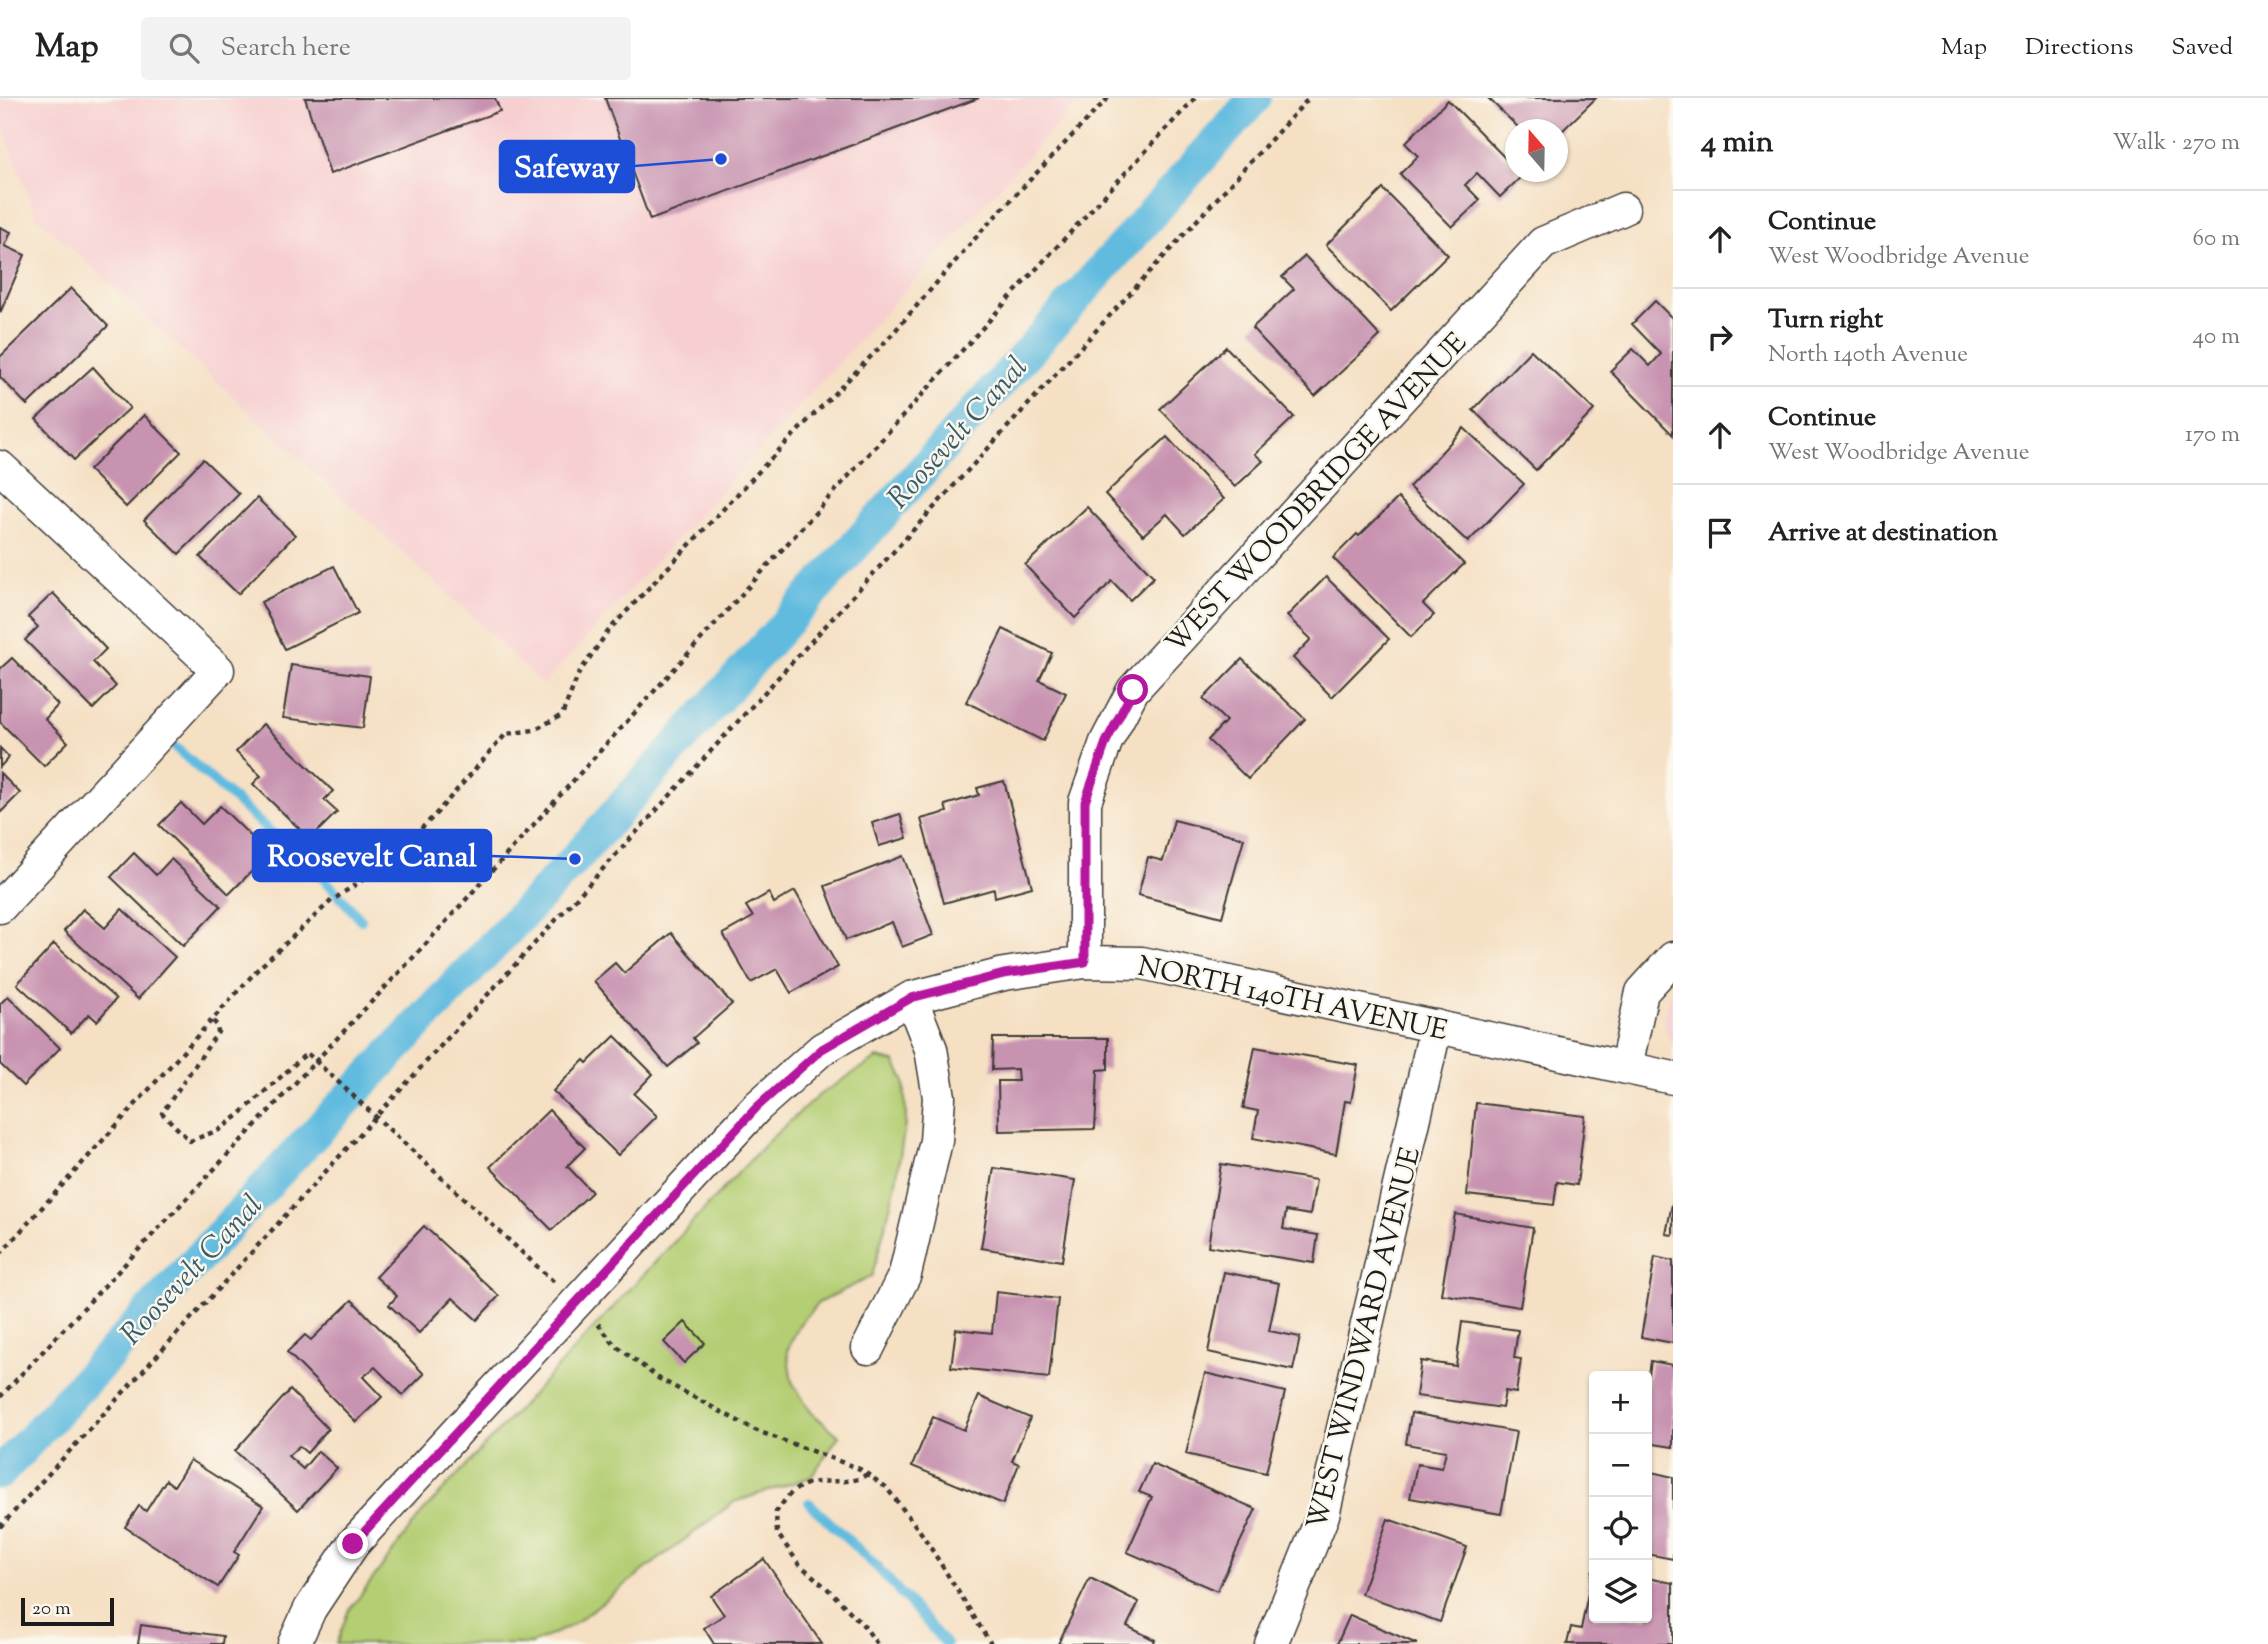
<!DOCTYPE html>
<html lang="en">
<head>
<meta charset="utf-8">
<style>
	:root { --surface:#fff; --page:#f2f2f2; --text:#222; --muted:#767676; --line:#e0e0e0 }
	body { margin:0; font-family:"Sorts Mill Goudy",serif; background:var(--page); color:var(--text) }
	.controls { position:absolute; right:21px; bottom:21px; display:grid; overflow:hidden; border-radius:7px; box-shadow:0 2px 5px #0004 }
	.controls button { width:63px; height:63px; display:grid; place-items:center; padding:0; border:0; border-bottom:2px solid var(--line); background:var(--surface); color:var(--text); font:35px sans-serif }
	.compass { position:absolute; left:1505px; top:21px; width:63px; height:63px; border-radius:50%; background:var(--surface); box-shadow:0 2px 5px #0004; rotate:340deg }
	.scale { position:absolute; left:21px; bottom:18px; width:93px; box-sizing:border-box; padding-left:7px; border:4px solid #1c1c1c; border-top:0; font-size:19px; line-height:24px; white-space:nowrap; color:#1c1c1c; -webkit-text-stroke:5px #fbf7ec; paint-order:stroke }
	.stop { position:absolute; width:21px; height:21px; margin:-16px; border:5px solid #b5179e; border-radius:50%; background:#fff }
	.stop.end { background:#b5179e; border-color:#fff; box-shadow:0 2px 7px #0008 }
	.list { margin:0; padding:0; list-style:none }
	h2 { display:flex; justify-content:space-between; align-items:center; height:91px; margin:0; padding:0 28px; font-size:30px }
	h2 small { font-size:23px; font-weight:400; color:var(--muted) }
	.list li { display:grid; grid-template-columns:46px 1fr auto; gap:21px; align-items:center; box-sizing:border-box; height:98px; padding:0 28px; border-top:2px solid var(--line) }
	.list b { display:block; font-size:26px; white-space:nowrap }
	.list p { margin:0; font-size:23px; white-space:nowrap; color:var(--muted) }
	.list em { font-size:23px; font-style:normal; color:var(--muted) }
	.icon { flex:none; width:38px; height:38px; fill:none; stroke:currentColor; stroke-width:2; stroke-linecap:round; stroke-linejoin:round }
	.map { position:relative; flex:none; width:1673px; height:1546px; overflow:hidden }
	header { display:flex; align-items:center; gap:42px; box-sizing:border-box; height:98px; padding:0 35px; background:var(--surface); border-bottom:2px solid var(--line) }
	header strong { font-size:33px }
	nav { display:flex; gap:38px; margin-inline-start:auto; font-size:24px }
	.search { width:490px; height:63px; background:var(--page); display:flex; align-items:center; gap:18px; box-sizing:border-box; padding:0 24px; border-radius:7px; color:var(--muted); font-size:26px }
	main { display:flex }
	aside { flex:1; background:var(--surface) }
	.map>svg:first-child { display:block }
</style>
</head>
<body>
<header>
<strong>Map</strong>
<div class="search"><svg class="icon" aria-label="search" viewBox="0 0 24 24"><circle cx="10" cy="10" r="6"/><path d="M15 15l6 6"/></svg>Search here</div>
<nav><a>Map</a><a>Directions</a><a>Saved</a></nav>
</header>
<main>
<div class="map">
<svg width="1673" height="1546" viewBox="0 0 1673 1546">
	<rect width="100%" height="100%" fill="#fbf7ec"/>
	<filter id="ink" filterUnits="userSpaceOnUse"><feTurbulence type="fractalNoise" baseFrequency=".0143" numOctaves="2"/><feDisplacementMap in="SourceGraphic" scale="14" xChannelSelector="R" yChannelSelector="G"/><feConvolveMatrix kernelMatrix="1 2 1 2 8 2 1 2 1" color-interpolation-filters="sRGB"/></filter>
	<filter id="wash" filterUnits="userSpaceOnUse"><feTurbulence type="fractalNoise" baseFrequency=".00686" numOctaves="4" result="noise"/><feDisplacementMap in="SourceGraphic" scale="28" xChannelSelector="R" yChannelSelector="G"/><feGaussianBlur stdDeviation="1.57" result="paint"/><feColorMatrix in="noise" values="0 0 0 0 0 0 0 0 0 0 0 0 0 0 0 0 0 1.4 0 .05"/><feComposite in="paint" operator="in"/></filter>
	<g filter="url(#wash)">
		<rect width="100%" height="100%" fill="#f5e0c4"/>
		<g fill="#f7cfd1">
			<polygon points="0,0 1082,0 543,587 464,511 36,118 0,22"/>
			<polygon points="1673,888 1673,952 1663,921"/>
		</g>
		<polygon fill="#b4ce73" stroke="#687548" stroke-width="2" points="877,960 895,964 904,982 906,1020 895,1090 872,1178 818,1205 799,1227 787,1253 792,1284 811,1314 839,1338 811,1379 734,1404 571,1528 531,1546 336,1546 348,1514 421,1416 767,1044 819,997"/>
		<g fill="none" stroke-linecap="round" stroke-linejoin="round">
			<g stroke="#61bbdf" stroke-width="10">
				<polyline points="176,650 327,784 361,822"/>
				<polyline points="809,1405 878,1470 946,1546"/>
			</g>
			<polyline stroke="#61bbdf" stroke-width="33" points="0,1375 285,1067 575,761 1255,0"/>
		</g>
		<g id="blocks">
			<g fill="#c793b0">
				<polygon points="305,0 495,0 500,13 330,76"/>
				<polygon points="605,0 979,0 650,122"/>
				<polygon points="1488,0 1596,0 1558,37 1558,32 1521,32"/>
				<polygon points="1448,2 1516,71 1516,74 1522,78 1500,99 1477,75 1465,87 1480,102 1452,129 1400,76 1418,58 1405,45"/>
				<polygon points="1383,91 1448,157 1391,213 1326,147"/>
				<polygon points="0,129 11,134 5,148 25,157 0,215"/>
				<polygon points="1305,158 1380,238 1315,298 1252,230 1294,191 1282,179"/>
				<polygon points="71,190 108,228 27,307 0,279 0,259"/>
				<polygon points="1655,203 1673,221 1673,337 1610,273 1633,251 1650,268 1661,256 1632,226"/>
				<polygon points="1226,249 1294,319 1255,356 1263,363 1235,389 1160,311"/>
				<polygon points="1531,252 1594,312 1536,372 1473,312"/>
				<polygon points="93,269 130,310 74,362 36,321"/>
				<polygon points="144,317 181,354 126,409 89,372"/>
				<polygon points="1464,330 1524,386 1468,444 1409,389"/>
				<polygon points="1167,339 1224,401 1185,436 1167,416 1143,437 1105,396"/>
				<polygon points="203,361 239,396 179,456 144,422"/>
				<polygon points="257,400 295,437 238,496 200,459"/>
				<polygon points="1398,400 1464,466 1423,506 1434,517 1411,539 1333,460 1357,436 1359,438"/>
				<polygon points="1087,409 1154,479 1130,502 1112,483 1075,520 1025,467"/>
				<polygon points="334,468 358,515 285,551 261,504"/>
				<polygon points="1326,479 1389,541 1332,599 1293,560 1311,541 1287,518"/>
				<polygon points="53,495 106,551 93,564 116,588 93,611 25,542 38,529 28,519"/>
				<polygon points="1003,531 1052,555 1039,582 1066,595 1043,643 966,604"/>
				<polygon points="12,560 58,607 45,621 68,644 44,668 0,624 0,571"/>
				<polygon points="1242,561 1305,621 1248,681 1208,642 1226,623 1203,601"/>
				<polygon points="291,567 370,578 363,630 283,620"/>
				<polygon points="263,626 333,693 324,702 337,714 310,741 253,686 261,678 236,654"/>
				<polygon points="0,650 9,659 0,669"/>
				<polygon points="0,675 20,695 0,715"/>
				<polygon points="1004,683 1032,789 995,799 994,791 944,805 921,721 947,714 945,707 979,697 977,690"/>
				<polygon points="181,705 202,726 220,708 269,756 229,796 159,727"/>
				<polygon points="900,716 907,740 879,748 872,725"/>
				<polygon points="1174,722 1244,740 1222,819 1138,797 1148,759 1163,763"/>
				<polygon points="134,755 156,777 171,761 221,808 183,848 111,779"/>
				<polygon points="903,758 933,837 902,849 892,824 846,842 825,788"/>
				<polygon points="795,793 838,869 791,895 777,871 751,885 723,836 753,819 746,808 769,795 774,805"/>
				<polygon points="83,811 105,830 122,811 175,859 138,901 64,833"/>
				<polygon points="671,835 732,906 693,940 697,945 668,969 594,883 615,865 624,875"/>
				<polygon points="54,846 116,901 97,923 89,916 71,935 17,886"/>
				<polygon points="8,898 60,950 23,988 0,966 0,906"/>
				<polygon points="615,938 653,976 634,996 657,1018 618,1057 553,993 584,962 587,965"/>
				<polygon points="993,940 1108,940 1108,971 1098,972 1095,1031 999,1033 998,983 1018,983 1017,971 992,972"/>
				<polygon points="1255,949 1358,967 1351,1004 1345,1003 1336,1056 1253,1040 1258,1013 1243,1010"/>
				<polygon points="1476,1005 1585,1018 1577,1087 1557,1084 1554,1107 1467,1097"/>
				<polygon points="549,1012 585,1050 567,1068 592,1094 552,1132 490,1069"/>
				<polygon points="1221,1066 1316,1082 1310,1117 1286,1113 1283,1131 1318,1137 1314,1165 1208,1148"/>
				<polygon points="994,1070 1075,1082 1062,1163 981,1150"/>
				<polygon points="1672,1106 1673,1106 1673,1137 1666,1136"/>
				<polygon points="1455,1116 1533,1130 1520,1209 1441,1196"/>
				<polygon points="424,1128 499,1198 477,1222 453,1200 419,1235 389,1207 397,1198 376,1179"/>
				<polygon points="1655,1159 1673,1163 1673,1245 1641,1239"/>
				<polygon points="1224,1174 1279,1185 1269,1233 1300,1239 1293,1272 1208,1254"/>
				<polygon points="996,1194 1058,1201 1049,1280 951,1269 956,1231 992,1235"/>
				<polygon points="352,1202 424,1276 403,1297 375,1269 363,1279 382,1299 356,1324 287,1254 305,1237 311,1242"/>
				<polygon points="685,1224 705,1245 684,1265 664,1244"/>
				<polygon points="1462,1224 1518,1232 1514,1260 1521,1261 1516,1295 1505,1293 1502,1310 1416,1298 1421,1263 1456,1268"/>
				<polygon points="1651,1263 1673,1267 1673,1349 1647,1345 1647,1290"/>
				<polygon points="1205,1275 1285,1294 1266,1375 1186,1356"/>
				<polygon points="290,1292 328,1331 307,1355 299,1348 288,1358 303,1371 318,1353 337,1370 298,1412 235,1353"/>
				<polygon points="979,1298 1030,1320 1012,1363 1019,1366 1003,1406 912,1368 933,1319 964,1332"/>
				<polygon points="1411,1315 1516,1334 1501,1416 1410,1400 1417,1366 1442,1370 1446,1353 1406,1346"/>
				<polygon points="190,1362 263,1408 234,1454 239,1457 218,1489 125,1429 139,1408 146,1413 166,1382 174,1388"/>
				<polygon points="1152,1366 1256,1411 1217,1493 1127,1454 1152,1399 1139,1394"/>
				<polygon points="1647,1373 1673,1379 1673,1461 1647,1456"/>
				<polygon points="1388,1421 1467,1449 1440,1524 1361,1496"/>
				<polygon points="764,1461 822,1546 714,1546 704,1530 724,1517 711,1498"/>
				<polygon points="1593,1471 1594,1520 1647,1520 1647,1480 1673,1485 1673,1546 1567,1546 1571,1529 1581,1531"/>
				<polygon points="1090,1480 1139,1504 1127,1528 1155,1542 1153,1546 1058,1546"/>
				<polygon points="1350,1517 1417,1546 1337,1546"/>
				<polygon points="141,1527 223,1538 222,1546 138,1546"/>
			</g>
		</g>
	</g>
	<g filter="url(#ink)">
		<use href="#blocks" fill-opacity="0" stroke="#3d3935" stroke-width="2"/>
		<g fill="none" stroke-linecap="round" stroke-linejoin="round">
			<defs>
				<g id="street">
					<polyline points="0,369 218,572 0,809"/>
					<polyline points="1085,864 1085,704 1106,644 1133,592 1543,145 1623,111"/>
					<polyline points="1626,969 1642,894 1673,860"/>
					<polyline points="868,1250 905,1176 936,1043 939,999 931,951 911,900"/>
					<polyline points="294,1546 310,1511 353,1446 757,1009 822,951 911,900 1004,876 1085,864 1142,865 1673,980"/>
					<polyline points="1271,1546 1323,1417 1436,928"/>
				</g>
			</defs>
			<use href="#street" stroke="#3d3935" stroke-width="35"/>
			<g stroke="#3d3935" stroke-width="4.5" stroke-dasharray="5 5" stroke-linecap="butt">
				<polyline points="213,923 217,927 218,934 162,1015 190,1043 219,1032 239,1017 307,955 554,1184"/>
				<polyline points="0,1156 258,871 331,803 382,769 433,719 506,636 534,632 562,617 579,575 609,532 782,349 887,242 985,129 1108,0"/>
				<polyline points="598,1226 614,1246 658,1280 755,1332 860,1371 886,1389 922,1436 991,1546"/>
				<polyline points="0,1299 423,849 1014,195 1195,0"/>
				<path d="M867,1376C849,1391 816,1375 794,1393C787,1398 781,1408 776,1414L777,1435L799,1466L830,1493L865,1529L877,1546"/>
				<polyline points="0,1429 1309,0"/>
			</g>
			<use href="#street" stroke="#fff" stroke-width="32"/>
		</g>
	</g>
	<g fill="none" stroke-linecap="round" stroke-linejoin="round" filter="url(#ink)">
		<polyline stroke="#b5179e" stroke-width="9" points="353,1446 757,1009 822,951 911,900 1004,876 1085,864 1085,704 1106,644 1133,592"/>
	</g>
	<g text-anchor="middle" stroke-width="5" stroke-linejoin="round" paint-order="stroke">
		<g font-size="28" fill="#1c1c1c" stroke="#fbf7ec">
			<text transform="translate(1315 394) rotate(-47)" y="10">WEST WOODBRIDGE AVENUE</text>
			<text transform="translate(1293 899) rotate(12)" y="10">NORTH 140TH AVENUE</text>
			<text transform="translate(1362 1240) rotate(-76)" y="10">WEST WINDWARD AVENUE</text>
		</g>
		<g font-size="30" font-style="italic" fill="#385c6a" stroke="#fbf7ec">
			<text transform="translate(957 334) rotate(-48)" y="10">Roosevelt Canal</text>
			<text transform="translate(191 1171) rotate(-47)" y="10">Roosevelt Canal</text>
		</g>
	</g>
	<path fill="none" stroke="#1d4ed8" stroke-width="2.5" d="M721 61L634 68M575 761L491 758"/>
	<g fill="#1d4ed8" stroke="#fbf7ec" stroke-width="2.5">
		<circle cx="721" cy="61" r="7"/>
		<circle cx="575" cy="761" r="7"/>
	</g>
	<g fill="#1d4ed8" stroke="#1d4ed8" stroke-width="2.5">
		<rect x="500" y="43" width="134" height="51" rx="7"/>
		<rect x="253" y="732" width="238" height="51" rx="7"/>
	</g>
	<g font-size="30" text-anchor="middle" font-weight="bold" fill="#fff">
		<text x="567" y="79">Safeway</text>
		<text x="372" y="768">Roosevelt Canal</text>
	</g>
</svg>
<div class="controls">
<button>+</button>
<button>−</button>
<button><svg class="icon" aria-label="locate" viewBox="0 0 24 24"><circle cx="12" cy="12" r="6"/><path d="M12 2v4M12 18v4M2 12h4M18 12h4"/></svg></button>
<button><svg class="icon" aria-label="layers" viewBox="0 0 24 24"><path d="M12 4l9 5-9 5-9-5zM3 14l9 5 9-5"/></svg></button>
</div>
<svg class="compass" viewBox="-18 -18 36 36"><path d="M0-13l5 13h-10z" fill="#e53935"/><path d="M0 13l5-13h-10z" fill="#767676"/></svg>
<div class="scale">20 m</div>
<div class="stop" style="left:1133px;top:592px"></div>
<div class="stop end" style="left:353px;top:1446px"></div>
</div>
<aside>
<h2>4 min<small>Walk · 270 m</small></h2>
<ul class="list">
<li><svg class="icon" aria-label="ahead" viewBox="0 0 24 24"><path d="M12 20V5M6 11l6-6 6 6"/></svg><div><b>Continue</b><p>West Woodbridge Avenue</p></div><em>60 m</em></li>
<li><svg class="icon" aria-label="right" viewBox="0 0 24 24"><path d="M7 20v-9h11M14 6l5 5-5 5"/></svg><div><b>Turn right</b><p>North 140th Avenue</p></div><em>40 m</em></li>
<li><svg class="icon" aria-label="ahead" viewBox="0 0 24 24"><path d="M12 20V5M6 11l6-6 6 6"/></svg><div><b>Continue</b><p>West Woodbridge Avenue</p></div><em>170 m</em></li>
<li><svg class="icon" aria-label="arrive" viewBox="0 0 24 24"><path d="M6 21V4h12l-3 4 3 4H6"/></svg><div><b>Arrive at destination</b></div></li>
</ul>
</aside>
</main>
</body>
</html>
